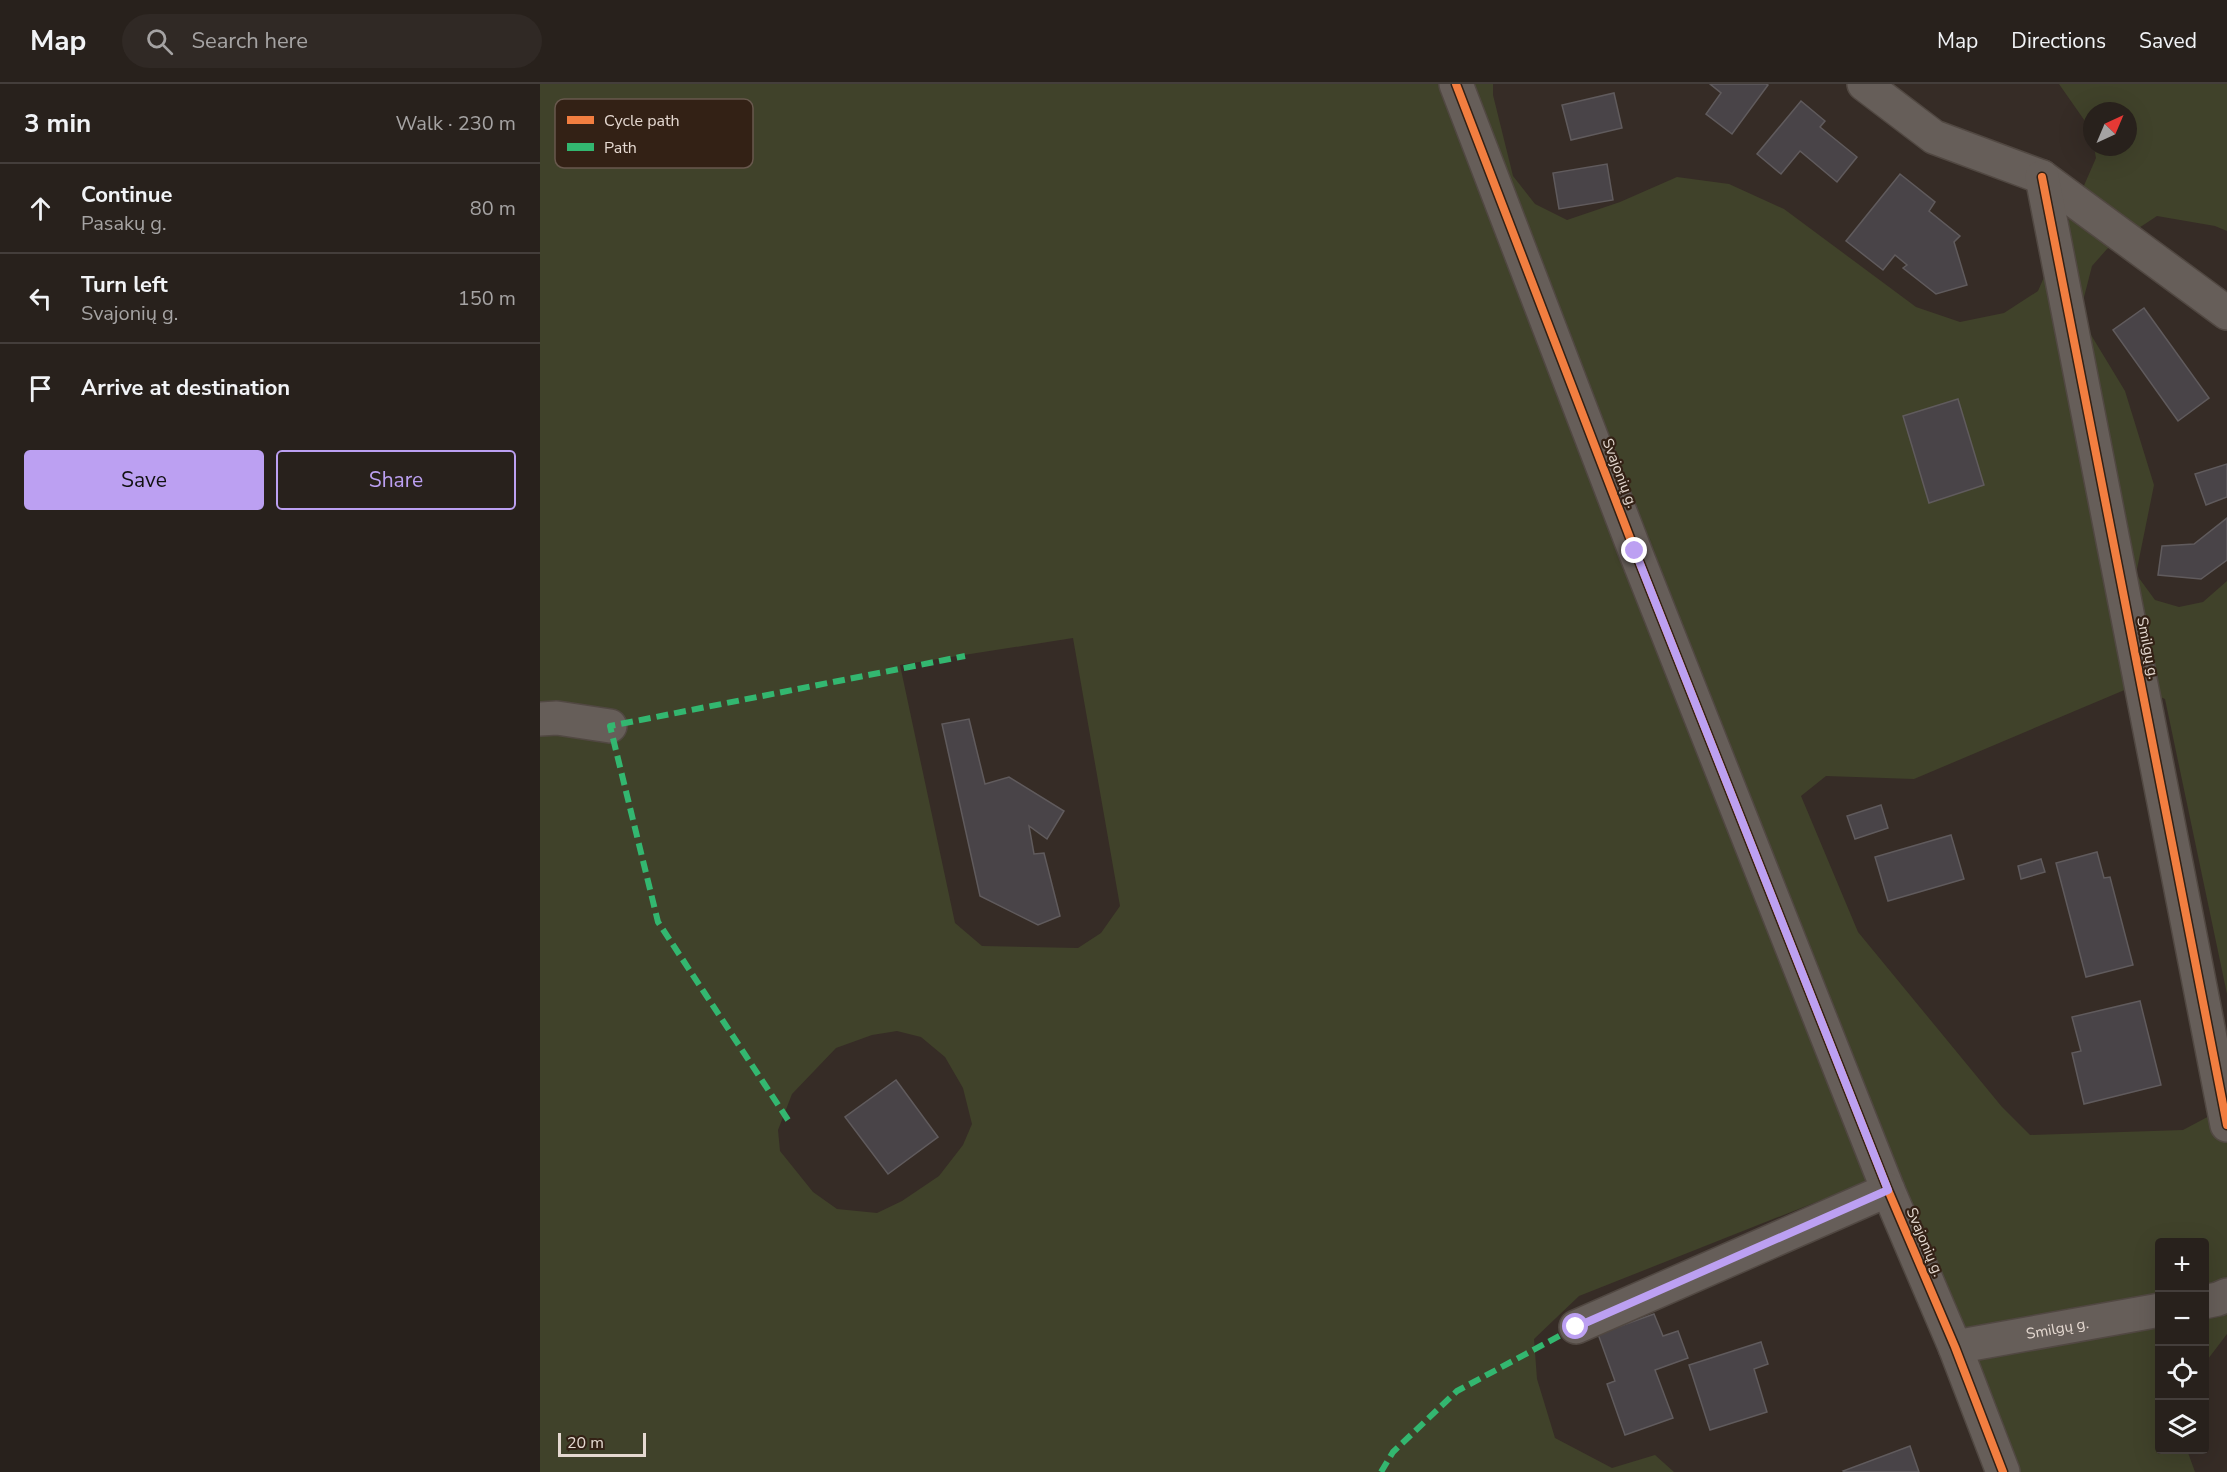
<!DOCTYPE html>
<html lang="en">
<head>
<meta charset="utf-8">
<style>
	:root { --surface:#28211c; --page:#302925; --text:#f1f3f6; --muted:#a5a3a3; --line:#443e3b; --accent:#bca0f2 }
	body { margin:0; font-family:"Nunito Sans",sans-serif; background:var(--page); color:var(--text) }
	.controls { position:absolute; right:18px; bottom:18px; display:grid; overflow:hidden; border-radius:6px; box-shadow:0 6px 24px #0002 }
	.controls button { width:54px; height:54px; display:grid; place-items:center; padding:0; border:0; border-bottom:2px solid var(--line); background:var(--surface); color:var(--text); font:30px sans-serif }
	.compass { position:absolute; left:1543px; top:18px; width:54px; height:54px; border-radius:50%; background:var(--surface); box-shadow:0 6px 24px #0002; rotate:44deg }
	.scale { position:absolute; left:18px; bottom:15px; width:88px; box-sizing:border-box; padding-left:6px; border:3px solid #e5d9d1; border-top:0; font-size:16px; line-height:21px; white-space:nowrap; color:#e5d9d1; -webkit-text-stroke:4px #332115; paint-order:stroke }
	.stop { position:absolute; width:18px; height:18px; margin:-14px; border:4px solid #bca0f2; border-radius:50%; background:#fff }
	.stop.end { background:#bca0f2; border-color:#fff; box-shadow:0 2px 6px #0008 }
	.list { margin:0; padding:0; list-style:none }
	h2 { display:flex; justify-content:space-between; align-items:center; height:78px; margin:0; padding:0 24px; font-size:26px }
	h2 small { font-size:20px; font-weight:400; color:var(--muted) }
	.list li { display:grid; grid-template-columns:39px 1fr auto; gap:18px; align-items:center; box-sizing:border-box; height:90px; padding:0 24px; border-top:2px solid var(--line) }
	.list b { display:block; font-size:22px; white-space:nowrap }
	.list p { margin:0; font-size:20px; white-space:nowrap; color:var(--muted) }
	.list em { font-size:20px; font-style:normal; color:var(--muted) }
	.actions { display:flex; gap:12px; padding:18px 24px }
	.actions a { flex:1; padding:14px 0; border:2px solid var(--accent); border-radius:6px; text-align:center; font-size:21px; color:var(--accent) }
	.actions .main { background:var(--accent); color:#111 }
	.icon { flex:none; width:33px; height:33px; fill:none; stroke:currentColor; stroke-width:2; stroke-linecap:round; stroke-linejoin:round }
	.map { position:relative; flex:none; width:1687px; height:1388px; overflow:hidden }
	header { display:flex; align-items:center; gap:36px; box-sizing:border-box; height:84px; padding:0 30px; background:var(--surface); border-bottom:2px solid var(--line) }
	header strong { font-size:28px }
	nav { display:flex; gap:33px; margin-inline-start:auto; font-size:21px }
	.search { width:420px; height:54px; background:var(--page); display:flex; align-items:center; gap:15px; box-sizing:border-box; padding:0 21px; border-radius:33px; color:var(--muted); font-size:22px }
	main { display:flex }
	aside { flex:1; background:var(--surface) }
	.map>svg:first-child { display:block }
</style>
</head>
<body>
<header>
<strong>Map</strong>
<div class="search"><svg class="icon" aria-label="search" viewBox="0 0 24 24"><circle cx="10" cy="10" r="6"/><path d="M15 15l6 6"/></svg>Search here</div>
<nav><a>Map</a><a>Directions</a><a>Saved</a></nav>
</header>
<main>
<aside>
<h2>3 min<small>Walk · 230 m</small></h2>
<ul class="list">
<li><svg class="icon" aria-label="ahead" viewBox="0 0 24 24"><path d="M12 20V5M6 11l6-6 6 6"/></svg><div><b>Continue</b><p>Pasakų g.</p></div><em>80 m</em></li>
<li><svg class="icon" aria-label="left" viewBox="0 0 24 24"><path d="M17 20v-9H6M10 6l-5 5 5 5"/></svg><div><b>Turn left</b><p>Svajonių g.</p></div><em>150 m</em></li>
<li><svg class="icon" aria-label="arrive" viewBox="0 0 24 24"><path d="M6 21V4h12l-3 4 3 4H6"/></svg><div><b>Arrive at destination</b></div></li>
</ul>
<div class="actions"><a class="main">Save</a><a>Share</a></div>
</aside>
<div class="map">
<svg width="1687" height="1388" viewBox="0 0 1687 1388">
	<rect width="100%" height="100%" fill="#362c26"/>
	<path fill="#40422a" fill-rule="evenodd" d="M0,0H953V11L973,92L995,120L1027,136L1080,118L1137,93L1189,100L1244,125L1376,223L1420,238L1464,229L1498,207L1556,74L1554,63H1588V27H1552V57L1547,40L1519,0H1687V147L1675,142L1617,132L1567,165L1552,182L1543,217L1545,241L1585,307L1614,401L1596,490L1615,516L1639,523L1663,518L1687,497V910L1625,615L1594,602L1374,695L1286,692L1261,712L1318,848L1462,1023L1490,1051L1643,1046L1675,1029L1687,1016V1250L1665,1279L1664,1158H1620V1366H1647L1655,1388H1481L1357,1086L1039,1212L994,1255L997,1295L1015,1354L1072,1384L1115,1371L1134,1388H0ZM533,554L580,822L561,849L538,864L442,862L415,839L360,581ZM357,947L381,953L405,973L423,1004L432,1040L423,1061L399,1092L362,1117L337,1129L297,1125L273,1108L240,1067L238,1046L252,1010L296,964L332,951Z"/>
	<g fill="#494448" stroke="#605b5d" stroke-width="1.5">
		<polygon points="1170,0 1226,0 1228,1 1192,50 1166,30 1181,9"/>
		<polygon points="1074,9 1082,44 1031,56 1022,21"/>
		<polygon points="1261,17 1285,37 1280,43 1317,73 1297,98 1260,67 1241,90 1217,70"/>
		<polygon points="1067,80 1073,116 1019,125 1013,89"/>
		<polygon points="1360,90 1395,118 1389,127 1420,152 1414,158 1427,201 1396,210 1363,184 1367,181 1355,171 1343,186 1306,157"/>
		<polygon points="1604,224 1669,314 1638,337 1573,246"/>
		<polygon points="1418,315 1444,401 1389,419 1363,332"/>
		<polygon points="1687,380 1687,413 1666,421 1655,390"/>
		<polygon points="1687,434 1687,476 1661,495 1618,491 1622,462 1654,460"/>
		<polygon points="429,635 445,700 469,693 524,727 507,755 489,742 494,770 504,769 520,832 498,841 440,812 402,640"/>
		<polygon points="1341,721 1348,744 1315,755 1307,732"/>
		<polygon points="1411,751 1424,795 1348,817 1335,773"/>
		<polygon points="1557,768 1564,794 1570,793 1593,881 1546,893 1516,779"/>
		<polygon points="1501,775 1505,788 1481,795 1478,782"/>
		<polygon points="1600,917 1621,1001 1544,1020 1532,969 1541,967 1532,933"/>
		<polygon points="356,996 398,1053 348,1090 305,1033"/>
		<polygon points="1114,1230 1123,1252 1138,1247 1148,1274 1115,1286 1133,1334 1085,1351 1067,1300 1075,1297 1058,1250"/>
		<polygon points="1221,1258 1228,1280 1214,1285 1227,1328 1170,1346 1149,1281"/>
		<polygon points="1370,1362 1379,1388 1304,1388 1303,1387"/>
	</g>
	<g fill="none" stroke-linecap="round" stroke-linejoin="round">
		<defs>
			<g id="street">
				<polyline points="916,0 1095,467 1348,1106 1415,1263 1463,1388"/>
				<polyline points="1324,0 1394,53 1502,93 1687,229"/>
				<polyline points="1502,93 1687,1041"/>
				<polyline points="0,635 17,634 70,642"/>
				<polyline points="1664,1218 1678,1215 1687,1211"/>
				<polyline points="1036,1243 1348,1106"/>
				<path id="s1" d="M1415,1263L1620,1226"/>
			</g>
		</defs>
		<use href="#street" stroke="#514842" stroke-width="36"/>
		<use href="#street" stroke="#665e59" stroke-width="33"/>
		<g stroke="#33b770" stroke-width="6" stroke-dasharray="12 6" stroke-linecap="butt">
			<polyline points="248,1036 118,838 70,642 425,572"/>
			<polyline points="841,1388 853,1368 917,1307 1036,1243"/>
		</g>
		<defs>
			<g id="cycleway">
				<polyline points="916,0 1095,467 1348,1106 1415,1263 1463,1388"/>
				<polyline points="1502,93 1687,1041"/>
			</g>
		</defs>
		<use href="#cycleway" stroke="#332115" stroke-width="11"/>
		<use href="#cycleway" stroke="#f27e40" stroke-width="8"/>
	</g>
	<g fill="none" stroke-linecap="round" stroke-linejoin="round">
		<polyline stroke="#bca0f2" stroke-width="8" points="1036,1243 1348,1106 1095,467"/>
	</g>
	<g text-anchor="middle" stroke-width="4.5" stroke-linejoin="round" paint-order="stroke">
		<g font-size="15" fill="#e5d9d1" stroke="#332115">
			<text transform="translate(1080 389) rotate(69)" y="5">Svajonių g.</text>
			<text transform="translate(1608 564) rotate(79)" y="5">Smilgų g.</text>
			<text transform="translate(1385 1158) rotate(67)" y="5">Svajonių g.</text>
			<text dy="5" stroke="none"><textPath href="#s1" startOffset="104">Smilgų g.</textPath></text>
		</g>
	</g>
	<rect x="15" y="15" width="198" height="69" rx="9" fill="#332115" stroke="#68584d" stroke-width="1.5"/>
	<rect x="27" y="32" width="27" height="8" fill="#f27e40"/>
	<rect x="27" y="59" width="27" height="8" fill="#33b770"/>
	<g font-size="16" fill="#e5d9d1">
		<text x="64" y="42">Cycle path</text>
		<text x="64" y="69">Path</text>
	</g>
</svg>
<div class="controls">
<button>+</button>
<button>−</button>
<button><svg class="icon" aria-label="locate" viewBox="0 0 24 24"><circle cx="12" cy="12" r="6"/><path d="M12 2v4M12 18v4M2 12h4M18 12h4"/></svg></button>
<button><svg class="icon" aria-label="layers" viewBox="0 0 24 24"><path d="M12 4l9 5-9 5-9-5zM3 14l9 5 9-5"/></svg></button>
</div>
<svg class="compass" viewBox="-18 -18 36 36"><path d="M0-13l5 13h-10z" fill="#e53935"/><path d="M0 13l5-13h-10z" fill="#a5a3a3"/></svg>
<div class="scale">20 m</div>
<div class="stop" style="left:1036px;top:1243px"></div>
<div class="stop end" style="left:1095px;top:467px"></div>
</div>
</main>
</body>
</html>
